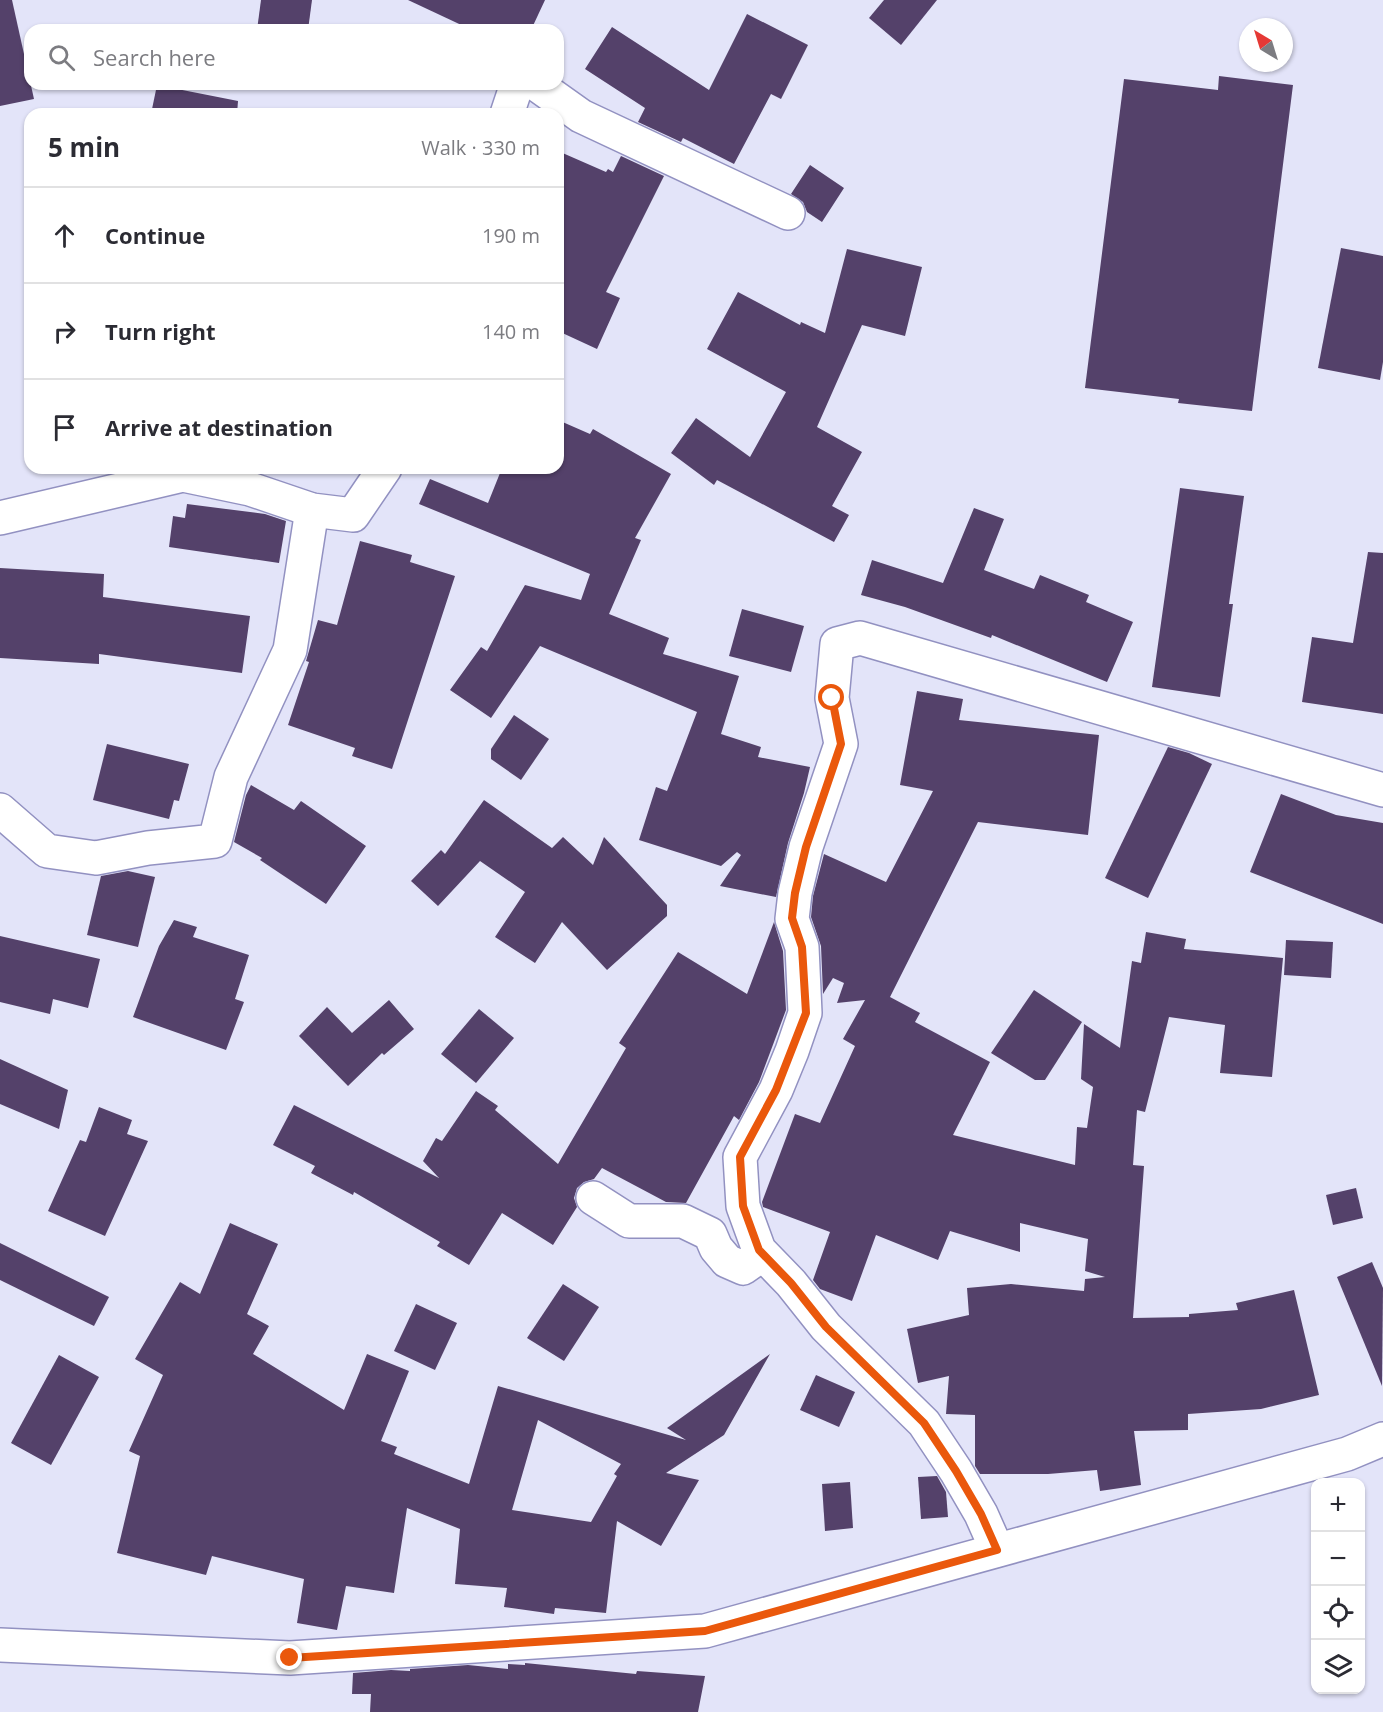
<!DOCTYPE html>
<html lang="en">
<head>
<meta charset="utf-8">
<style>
	:root { --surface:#fff; --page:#f2f2f3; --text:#2b2b33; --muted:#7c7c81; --line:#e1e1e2 }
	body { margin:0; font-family:"Open Sans",sans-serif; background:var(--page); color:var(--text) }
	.controls { position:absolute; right:18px; bottom:18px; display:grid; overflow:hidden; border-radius:12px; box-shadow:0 2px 4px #0004 }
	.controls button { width:54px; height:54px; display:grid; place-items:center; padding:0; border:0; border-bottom:2px solid var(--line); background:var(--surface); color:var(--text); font:30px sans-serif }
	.compass { position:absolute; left:1239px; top:18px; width:54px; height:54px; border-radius:50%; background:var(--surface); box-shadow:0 2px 4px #0004; rotate:322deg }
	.stop { position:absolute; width:18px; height:18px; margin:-14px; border:4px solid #ea580c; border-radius:50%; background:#fff }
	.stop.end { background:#ea580c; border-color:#fff; box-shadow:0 2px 6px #0008 }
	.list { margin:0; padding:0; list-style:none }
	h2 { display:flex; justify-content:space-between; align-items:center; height:78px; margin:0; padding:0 24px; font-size:26px }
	h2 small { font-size:20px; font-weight:400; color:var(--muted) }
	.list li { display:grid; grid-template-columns:39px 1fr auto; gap:18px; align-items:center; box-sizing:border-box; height:96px; padding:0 24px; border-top:2px solid var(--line) }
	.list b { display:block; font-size:22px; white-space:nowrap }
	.list em { font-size:20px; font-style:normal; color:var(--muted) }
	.icon { flex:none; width:33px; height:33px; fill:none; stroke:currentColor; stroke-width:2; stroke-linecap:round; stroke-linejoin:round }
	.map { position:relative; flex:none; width:1383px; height:1712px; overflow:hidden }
	.search { position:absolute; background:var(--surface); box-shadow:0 2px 4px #0004; left:24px; top:24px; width:540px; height:66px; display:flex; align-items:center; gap:15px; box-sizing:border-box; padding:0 21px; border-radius:18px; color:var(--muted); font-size:22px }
	.panel { position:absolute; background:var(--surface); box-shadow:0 2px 4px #0004; left:24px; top:108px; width:540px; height:366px; border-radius:18px }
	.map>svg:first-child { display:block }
</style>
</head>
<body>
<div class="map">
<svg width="1383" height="1712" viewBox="0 0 1383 1712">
	<rect width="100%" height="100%" fill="#e3e4f9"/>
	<g fill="#54416a" fill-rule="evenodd">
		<polygon points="0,0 12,0 34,99 0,106"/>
		<polygon points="261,0 312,0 308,30 257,30"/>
		<polygon points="408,0 545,0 531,30 472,30"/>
		<polygon points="884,0 937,0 901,45 869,18"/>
		<polygon points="747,14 808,45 781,99 771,94 734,164 683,138 681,142 638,122 645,108 585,69 612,27 709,90"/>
		<polygon points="1219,76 1293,85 1252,411 1178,403 1179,399 1085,388 1124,79 1218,90"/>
		<polygon points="157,85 238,101 237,114 151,114"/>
		<polygon points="558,151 606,172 608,169 613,172 621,156 664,176 606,292 620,298 597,349 558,331"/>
		<polygon points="810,165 844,188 822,222 807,212 803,202 791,194"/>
		<polygon points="1341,248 1383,256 1383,362 1380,380 1318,368"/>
		<polygon points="847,249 922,267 905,336 862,325 817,427 862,452 832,506 849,515 834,542 717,480 714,485 671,453 696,418 750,457 786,392 707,349 738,292 800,325 801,322 825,333"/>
		<polygon points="558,420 590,434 593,429 671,474 635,538 641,540 609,614 669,638 663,654 739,676 721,734 761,747 758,757 810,767 804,793 788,843 776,897 720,886 741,855 737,852 721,866 639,840 656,787 667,791 697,712 540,646 491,718 450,690 481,647 487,651 525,585 581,600 590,574 419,504 430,479 488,503 502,468 558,468"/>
		<polygon points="1180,488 1244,496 1229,604 1233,604 1220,697 1152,687"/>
		<polygon points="187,504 265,514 286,521 279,563 169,547 173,516 185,518"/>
		<polygon points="974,508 1004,519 984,570 1034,589 1040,575 1089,595 1086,602 1133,622 1107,682 992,635 991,638 905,607 861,595 872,560 943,583"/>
		<polygon points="360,541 412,555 410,562 455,576 392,769 352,756 355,748 288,725 309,662 306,661 318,620 337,625"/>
		<polygon points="1368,552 1383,553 1383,714 1302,702 1312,637 1353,643"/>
		<polygon points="0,568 104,574 103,597 250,616 242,673 99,654 99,664 0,658"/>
		<polygon points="742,609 804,626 791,672 729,656"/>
		<polygon points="917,691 963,699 959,720 1099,735 1088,835 978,822 890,997 920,1013 915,1022 990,1062 953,1135 1075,1165 1077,1127 1087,1128 1093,1087 1081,1079 1084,1024 1120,1048 1132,961 1141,963 1146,932 1186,939 1184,949 1283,958 1272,1077 1220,1073 1225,1025 1169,1017 1145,1112 1137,1110 1133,1165 1144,1166 1133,1318 1189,1317 1189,1314 1238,1310 1236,1303 1294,1290 1319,1395 1261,1409 1188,1414 1188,1430 1134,1431 1141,1485 1100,1491 1097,1470 1048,1474 980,1474 975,1466 975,1415 946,1414 949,1376 918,1383 907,1329 969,1315 967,1288 1011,1284 1084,1291 1085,1279 1105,1277 1085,1271 1088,1239 1020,1223 1020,1252 950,1231 938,1260 876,1235 852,1301 820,1289 813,1280 830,1232 763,1207 762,1202 795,1114 820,1123 855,1046 843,1039 865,1000 837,1003 844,983 833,978 823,994 821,946 811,917 813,896 824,854 886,882 933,791 900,785"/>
		<polygon points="514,715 549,739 521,780 491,759 491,749"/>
		<polygon points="107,744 189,764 179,801 174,800 169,819 93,800"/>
		<polygon points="1168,747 1189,753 1212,764 1148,898 1105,878"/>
		<polygon points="251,785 294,810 301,801 366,846 326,904 260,860 262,858 234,842 246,795"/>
		<polygon points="1281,794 1336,815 1383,823 1383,924 1250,872"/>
		<polygon points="484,800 552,848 563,837 593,865 604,837 667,905 667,916 607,970 562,922 535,963 495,937 525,892 480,861 438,906 411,881 441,850 445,854"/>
		<polygon points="128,871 155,877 138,947 87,935 101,876"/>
		<polygon points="174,920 197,927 193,937 249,955 235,999 244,1002 226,1050 133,1017 159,946"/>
		<polygon points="774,922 783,951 786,1010 759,1082 739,1120 734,1116 686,1203 666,1202 602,1168 594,1179 584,1182 577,1188 574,1198 577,1207 553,1245 502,1213 469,1265 437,1246 440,1242 354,1192 353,1195 311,1173 315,1166 273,1145 294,1105 439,1178 423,1161 436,1138 442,1141 476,1091 498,1106 495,1110 558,1164 626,1048 619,1043 678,952 747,994"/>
		<polygon points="0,936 100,959 88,1008 53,999 50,1014 0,1002"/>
		<polygon points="1286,940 1333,942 1331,978 1284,975"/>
		<polygon points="1034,990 1082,1022 1045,1080 1035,1080 991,1053"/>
		<polygon points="389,1000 414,1029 384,1055 382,1053 348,1086 299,1036 327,1007 352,1033"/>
		<polygon points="479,1009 514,1038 476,1083 441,1054"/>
		<polygon points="0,1059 68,1090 59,1129 0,1104"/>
		<polygon points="99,1107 132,1120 127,1134 148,1141 105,1236 48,1211 80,1140 86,1142"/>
		<polygon points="1356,1188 1363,1218 1333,1225 1326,1195"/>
		<path d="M230,1223L278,1244L247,1314L269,1326L253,1354L344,1410L367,1354L409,1371L381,1441L397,1447L394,1454L469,1484L498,1386L686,1440L667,1428L770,1354L724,1435L666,1473L699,1480L661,1546L617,1521L606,1613L555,1608L554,1614L504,1607L507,1588L455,1584L460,1529L407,1508L394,1593L346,1586L337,1630L297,1623L304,1579L212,1556L206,1575L117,1553L140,1456L129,1451L163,1375L135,1359L180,1282L200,1294ZM538,1420L621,1464L614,1474L617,1476L591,1522L512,1510Z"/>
		<polygon points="0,1243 109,1297 94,1326 0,1280"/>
		<polygon points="1372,1262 1383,1288 1382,1386 1337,1277"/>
		<polygon points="563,1284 599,1307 564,1361 527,1338"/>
		<polygon points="416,1304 457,1323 435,1370 394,1351"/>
		<polygon points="59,1355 99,1377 51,1465 11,1443"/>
		<polygon points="816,1375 855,1392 839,1427 800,1410"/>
		<polygon points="937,1476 946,1492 948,1517 921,1519 918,1477"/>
		<polygon points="850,1482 853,1528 825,1531 822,1484"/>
		<polygon points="525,1663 636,1674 637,1671 705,1676 698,1712 370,1712 371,1694 352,1694 353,1673 391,1670 410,1671 410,1669 468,1665 508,1669 508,1664 525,1665"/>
	</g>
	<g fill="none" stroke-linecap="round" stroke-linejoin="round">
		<defs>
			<g id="minor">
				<polyline points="536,84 581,116 788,213"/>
				<polyline points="507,114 517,84"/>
				<polyline points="0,518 183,475 250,489 312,510 353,515 385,468"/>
				<polyline points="0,810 47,851 96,858 148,848 215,841 231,777 290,650 312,510"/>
				<polyline points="593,1198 629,1221 683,1221 710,1234 716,1248 727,1261 743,1268 753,1261 759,1250"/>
				<polyline points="997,1550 981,1514 956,1471 924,1423 826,1327 791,1283 759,1250 743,1206 740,1157 776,1090 792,1051 805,1013 802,947 792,919 795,893 806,847 841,744 832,698 837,644 860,638 1383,790"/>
				<polyline points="0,1645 290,1658 705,1631 1347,1454 1383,1439"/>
			</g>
		</defs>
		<use href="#minor" stroke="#9291c1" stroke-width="36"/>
		<use href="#minor" stroke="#fff" stroke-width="33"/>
	</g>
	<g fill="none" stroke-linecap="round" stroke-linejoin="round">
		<polyline stroke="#ea580c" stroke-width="8" points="290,1658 705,1631 997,1550 981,1514 956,1471 924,1423 826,1327 791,1283 759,1250 743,1206 740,1157 776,1090 806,1013 802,947 792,918 795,893 806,847 841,744 832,698"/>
	</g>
</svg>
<div class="controls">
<button>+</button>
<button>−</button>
<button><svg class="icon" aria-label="locate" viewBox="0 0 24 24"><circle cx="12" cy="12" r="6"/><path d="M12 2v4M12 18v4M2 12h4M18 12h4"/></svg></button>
<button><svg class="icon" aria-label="layers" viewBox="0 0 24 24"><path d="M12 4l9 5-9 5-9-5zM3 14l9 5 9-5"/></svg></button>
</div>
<svg class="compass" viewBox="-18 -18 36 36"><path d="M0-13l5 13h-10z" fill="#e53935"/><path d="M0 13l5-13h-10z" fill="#7c7c81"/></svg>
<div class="stop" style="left:832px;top:698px"></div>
<div class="stop end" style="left:290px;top:1658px"></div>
<div class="search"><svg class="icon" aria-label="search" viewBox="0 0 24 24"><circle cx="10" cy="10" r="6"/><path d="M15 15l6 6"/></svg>Search here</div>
<section class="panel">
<h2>5 min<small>Walk · 330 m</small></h2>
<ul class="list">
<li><svg class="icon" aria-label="ahead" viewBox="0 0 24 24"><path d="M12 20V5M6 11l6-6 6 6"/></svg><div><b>Continue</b></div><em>190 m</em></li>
<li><svg class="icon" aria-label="right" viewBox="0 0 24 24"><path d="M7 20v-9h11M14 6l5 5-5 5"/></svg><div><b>Turn right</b></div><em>140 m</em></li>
<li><svg class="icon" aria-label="arrive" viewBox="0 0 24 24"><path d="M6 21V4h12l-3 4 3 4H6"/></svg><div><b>Arrive at destination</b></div></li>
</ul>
</section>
</div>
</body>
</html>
